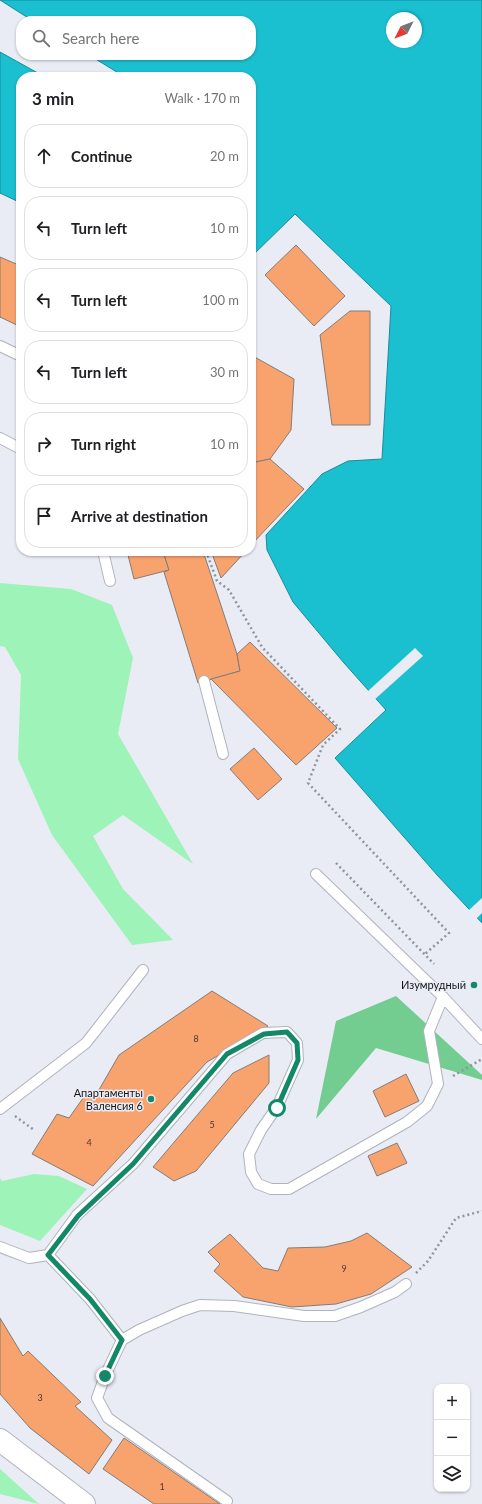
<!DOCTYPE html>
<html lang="en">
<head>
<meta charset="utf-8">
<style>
	:root { --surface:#fff; --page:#f6f6f6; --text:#202124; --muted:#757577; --line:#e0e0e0 }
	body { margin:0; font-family:Lato,sans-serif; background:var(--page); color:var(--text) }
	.controls { position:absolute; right:12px; bottom:12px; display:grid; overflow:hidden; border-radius:8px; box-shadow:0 1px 3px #0004 }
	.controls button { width:36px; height:36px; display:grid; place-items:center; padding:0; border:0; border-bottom:1px solid var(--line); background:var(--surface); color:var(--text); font:20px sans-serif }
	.compass { position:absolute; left:386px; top:12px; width:36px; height:36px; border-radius:50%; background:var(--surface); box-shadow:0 1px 3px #0004; rotate:228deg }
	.stop { position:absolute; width:12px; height:12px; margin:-9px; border:3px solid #128868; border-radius:50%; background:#fff }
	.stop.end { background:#128868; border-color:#fff; box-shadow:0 1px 4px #0008 }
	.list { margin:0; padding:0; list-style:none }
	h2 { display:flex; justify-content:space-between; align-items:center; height:52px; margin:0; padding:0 16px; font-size:17px }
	h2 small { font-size:13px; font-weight:400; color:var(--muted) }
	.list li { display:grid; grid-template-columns:26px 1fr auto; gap:12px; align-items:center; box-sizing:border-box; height:64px; margin:0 8px 8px; padding:0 8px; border:1px solid var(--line); border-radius:16px }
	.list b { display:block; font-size:15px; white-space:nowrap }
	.list em { font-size:13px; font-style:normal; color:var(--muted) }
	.icon { flex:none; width:22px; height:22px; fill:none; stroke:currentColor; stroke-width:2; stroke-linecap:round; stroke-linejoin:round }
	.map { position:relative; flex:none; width:482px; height:1504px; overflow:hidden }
	.search { position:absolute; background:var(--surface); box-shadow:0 1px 3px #0004; left:16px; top:16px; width:240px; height:44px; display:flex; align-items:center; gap:10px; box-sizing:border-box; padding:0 14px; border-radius:16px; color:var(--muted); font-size:15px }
	.panel { position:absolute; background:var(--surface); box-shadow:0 1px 3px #0004; left:16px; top:72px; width:240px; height:484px; border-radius:16px }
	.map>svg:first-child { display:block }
</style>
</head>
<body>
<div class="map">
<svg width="482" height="1504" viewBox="0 0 482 1504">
	<rect width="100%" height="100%" fill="#e9ecf5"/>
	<g fill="#9ef3b8">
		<polygon points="0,583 71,589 112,605 133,658 118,734 193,864 123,815 93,836 123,889 173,940 132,945 52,835 18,759 21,675 5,647 0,646"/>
		<polygon points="34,1174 59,1176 87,1189 40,1241 0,1225 0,1178 2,1181"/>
		<polygon points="0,1469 39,1504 0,1494"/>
	</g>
	<polygon fill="#73cc90" points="396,996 482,1075 482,1080 376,1048 316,1119 336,1021"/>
	<g fill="#1abfd0" stroke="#188c99" fill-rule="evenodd">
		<path d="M0,0H482V923L438,876L335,758L386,710L344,663L293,602L267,550L266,535L322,474L348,461L382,459L391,306L295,214L251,257V77H125L89,55H251V21H33ZM392,18H416V42H392Z"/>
		<polygon points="0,52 45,77 21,77 21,203 0,193"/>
	</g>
	<g fill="#e9ecf5">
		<polygon points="415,648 423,656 374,700 367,692"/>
		<polygon points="482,898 482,913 476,919 468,911"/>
	</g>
	<g fill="#f8a36e" stroke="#847c77">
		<polygon points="296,245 345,296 314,326 265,275"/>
		<polygon points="0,257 21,266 21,327 0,317 0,318"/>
		<polygon points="350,311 370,311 370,425 332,425 320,335"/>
		<polygon points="251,355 294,379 291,430 270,459 251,463"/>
		<polygon points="270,459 304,489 251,545 251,463"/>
		<polygon points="127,551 163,551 169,570 134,579"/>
		<polygon points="163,551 203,551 237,654 240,671 198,683 164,572 169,570"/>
		<polygon points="211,551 246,551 221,578"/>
		<polygon points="250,642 337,728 296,765 211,679 240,671 237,654"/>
		<polygon points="254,748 282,779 258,800 230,769"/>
		<polygon points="212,991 268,1026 207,1062 93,1186 32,1154 57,1114 69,1118 88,1091 96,1095 119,1055"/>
		<polygon points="269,1055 269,1083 196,1171 174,1181 153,1167 233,1073"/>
		<polygon points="406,1074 419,1101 385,1117 373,1091"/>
		<polygon points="397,1143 407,1163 377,1176 368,1156"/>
		<polygon points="367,1233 412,1267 371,1294 336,1304 292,1307 243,1297 214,1271 220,1264 208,1252 230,1234 263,1268 278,1271 288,1248 325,1247 351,1241"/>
		<polygon points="0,1318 23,1356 28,1351 81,1402 75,1406 112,1440 89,1474 30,1428 0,1394"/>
		<polygon points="124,1438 220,1504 154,1504 103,1469"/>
	</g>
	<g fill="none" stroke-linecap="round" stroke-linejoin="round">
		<defs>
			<g id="lane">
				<polyline points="0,346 21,356"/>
				<polyline points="0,438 21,449"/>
				<polyline points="103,551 110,581"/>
				<polyline points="204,681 223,754"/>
				<polyline points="316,874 443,997"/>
				<polyline points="0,1109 86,1043 143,970"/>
				<polyline points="0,1247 29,1258 48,1255 77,1215 133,1164 227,1054 263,1033 287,1032 297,1043 298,1060 277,1107 261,1130 249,1154 251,1172 258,1184 271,1189 289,1189 407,1122 427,1106 438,1084 429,1031 443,997 482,1039"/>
				<polyline points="48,1255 90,1299 122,1340 105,1376 97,1398 108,1418 227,1501"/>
				<polyline points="122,1340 139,1330 182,1311 200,1305 234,1306 304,1316 335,1316 361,1307 395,1292 406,1284"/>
			</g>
			<polyline id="secondary" points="0,1440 84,1504"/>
		</defs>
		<use href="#lane" stroke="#afb3bb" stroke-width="12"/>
		<use href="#secondary" stroke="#afb3bb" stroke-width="24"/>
		<g stroke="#92949a" stroke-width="2.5" stroke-dasharray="2 3" stroke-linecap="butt">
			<polyline points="206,551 217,581 229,590 262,647 340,729 323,745 308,783 449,933 425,954"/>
			<polyline points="336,863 434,964"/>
			<polyline points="453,1076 482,1059"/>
			<polyline points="15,1116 34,1130"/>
			<polyline points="416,1273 428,1261 456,1218 482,1211"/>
		</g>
		<use href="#lane" stroke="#fff" stroke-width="10"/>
		<use href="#secondary" stroke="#fff" stroke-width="22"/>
	</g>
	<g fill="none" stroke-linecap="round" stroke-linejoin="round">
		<polyline stroke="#128868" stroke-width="5" points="105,1376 122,1340 90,1299 48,1255 78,1216 133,1164 227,1054 264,1034 287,1032 297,1043 298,1060 277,1108"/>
	</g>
	<g fill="#128868" stroke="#e9ecf5" stroke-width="1.5">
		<circle cx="474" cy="985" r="4"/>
		<circle cx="151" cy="1099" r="4"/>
	</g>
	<g text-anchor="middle" stroke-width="3" stroke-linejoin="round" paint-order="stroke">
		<g font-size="9" fill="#4e392e">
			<text x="196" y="1042">8</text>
			<text x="212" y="1128">5</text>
			<text x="89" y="1146">4</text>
			<text x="344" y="1272">9</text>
			<text x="40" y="1401">3</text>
			<text x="162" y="1490">1</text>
		</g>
		<g font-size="11" fill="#151619" stroke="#e9ecf5" text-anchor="end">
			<text x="466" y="989">Изумрудный</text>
			<text x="143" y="1097">Апартаменты<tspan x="143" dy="13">Валенсия 6</tspan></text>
		</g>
	</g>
</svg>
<div class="controls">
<button>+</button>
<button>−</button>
<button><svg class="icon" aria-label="layers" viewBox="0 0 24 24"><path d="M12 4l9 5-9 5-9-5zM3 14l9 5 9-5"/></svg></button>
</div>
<svg class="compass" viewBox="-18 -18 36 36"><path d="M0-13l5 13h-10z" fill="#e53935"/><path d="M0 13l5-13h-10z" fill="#757577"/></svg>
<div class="stop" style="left:277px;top:1108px"></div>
<div class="stop end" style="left:105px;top:1376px"></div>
<div class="search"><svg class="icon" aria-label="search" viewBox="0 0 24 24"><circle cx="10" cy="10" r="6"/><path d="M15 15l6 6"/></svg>Search here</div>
<section class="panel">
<h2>3 min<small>Walk · 170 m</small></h2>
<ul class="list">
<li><svg class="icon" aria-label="ahead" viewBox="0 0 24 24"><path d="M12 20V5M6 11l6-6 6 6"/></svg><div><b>Continue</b></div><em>20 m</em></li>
<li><svg class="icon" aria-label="left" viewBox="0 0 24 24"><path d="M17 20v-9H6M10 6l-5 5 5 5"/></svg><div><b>Turn left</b></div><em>10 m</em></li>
<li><svg class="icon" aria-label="left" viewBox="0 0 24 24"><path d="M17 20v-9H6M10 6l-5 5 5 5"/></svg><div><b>Turn left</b></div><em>100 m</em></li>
<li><svg class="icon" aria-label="left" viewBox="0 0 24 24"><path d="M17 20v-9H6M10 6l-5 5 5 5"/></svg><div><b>Turn left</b></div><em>30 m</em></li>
<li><svg class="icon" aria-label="right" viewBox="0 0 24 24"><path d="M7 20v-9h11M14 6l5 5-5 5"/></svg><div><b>Turn right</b></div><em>10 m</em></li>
<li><svg class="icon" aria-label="arrive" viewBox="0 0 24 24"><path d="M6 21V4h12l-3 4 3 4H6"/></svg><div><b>Arrive at destination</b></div></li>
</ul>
</section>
</div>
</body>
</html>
